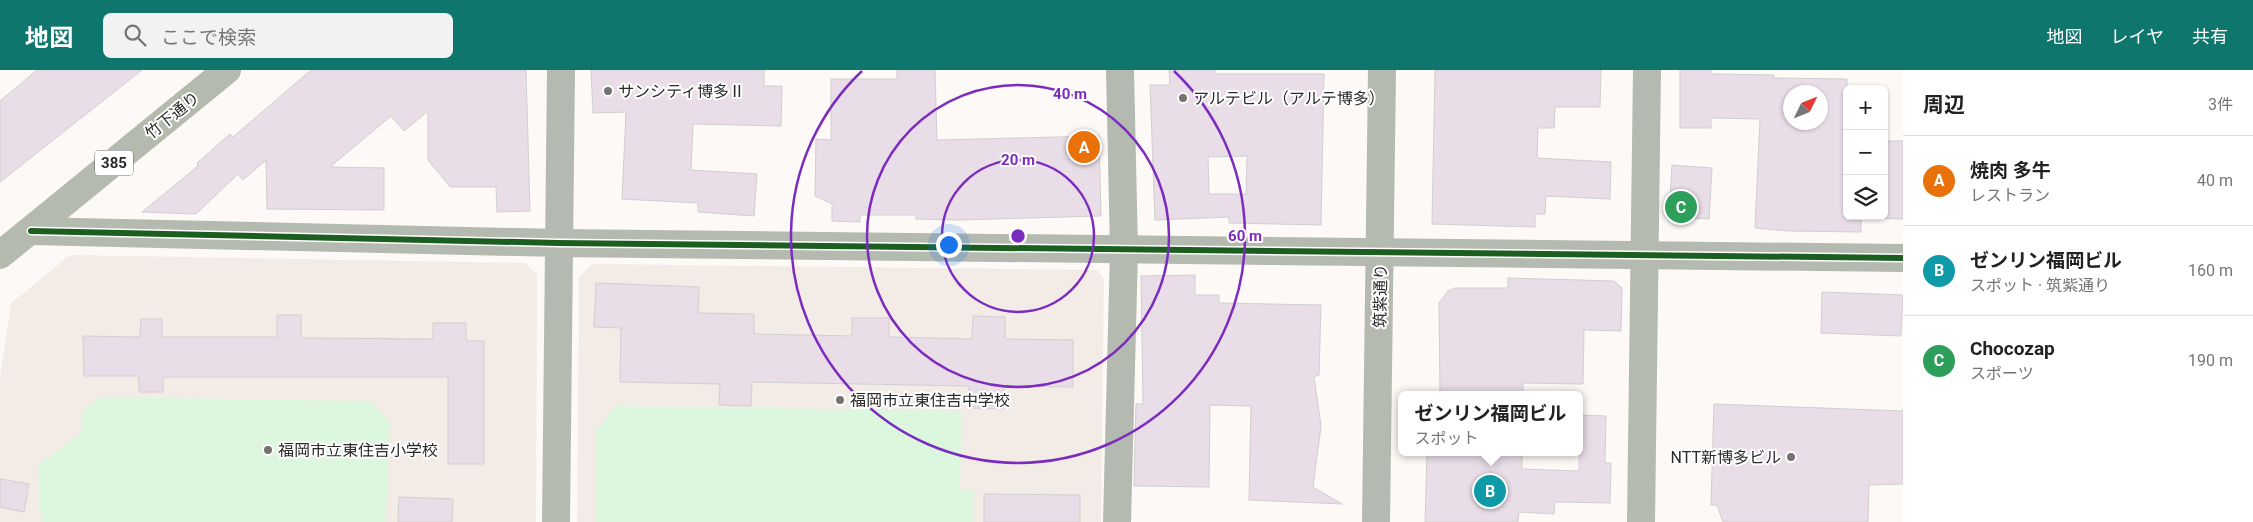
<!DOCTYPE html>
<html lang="ja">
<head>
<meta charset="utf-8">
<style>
	:root { --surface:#fff; --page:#f2f2f2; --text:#222; --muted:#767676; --line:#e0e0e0; --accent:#0f766e }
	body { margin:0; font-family:Roboto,"Noto Sans JP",sans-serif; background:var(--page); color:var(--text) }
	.controls { position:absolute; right:15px; top:15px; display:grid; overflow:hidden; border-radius:8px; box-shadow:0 1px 4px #0004 }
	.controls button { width:45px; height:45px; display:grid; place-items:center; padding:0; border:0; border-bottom:1px solid var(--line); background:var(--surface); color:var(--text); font:25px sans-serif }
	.compass { position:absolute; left:1783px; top:15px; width:45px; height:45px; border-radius:50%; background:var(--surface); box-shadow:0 1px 4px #0004; rotate:47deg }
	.you { position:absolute; left:948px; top:174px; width:18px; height:18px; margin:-12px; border:4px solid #fff; border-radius:50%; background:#1a73e8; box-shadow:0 0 0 8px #1a73e833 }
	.badge { display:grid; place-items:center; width:32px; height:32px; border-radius:50%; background:var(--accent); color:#fff; font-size:16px; font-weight:700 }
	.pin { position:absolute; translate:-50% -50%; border:2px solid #fff; box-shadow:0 1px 5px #0006 }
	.popup { position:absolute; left:1398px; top:321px; width:185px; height:65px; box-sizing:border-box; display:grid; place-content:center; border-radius:8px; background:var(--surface); filter:drop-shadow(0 1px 4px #0005); font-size:16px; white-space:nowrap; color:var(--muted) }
	.popup b { font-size:19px; color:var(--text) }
	.popup::after { content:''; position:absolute; left:50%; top:100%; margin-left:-10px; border:10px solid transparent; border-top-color:var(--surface) }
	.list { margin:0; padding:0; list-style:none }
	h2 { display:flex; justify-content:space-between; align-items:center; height:65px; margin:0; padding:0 20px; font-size:21px }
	h2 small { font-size:16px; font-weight:400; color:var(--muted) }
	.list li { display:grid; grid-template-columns:32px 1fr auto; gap:15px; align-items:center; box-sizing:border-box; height:90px; padding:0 20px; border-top:1px solid var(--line) }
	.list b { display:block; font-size:19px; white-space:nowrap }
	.list p { margin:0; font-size:16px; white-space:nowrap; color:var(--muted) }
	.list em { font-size:16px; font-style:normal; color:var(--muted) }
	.icon { flex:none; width:28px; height:28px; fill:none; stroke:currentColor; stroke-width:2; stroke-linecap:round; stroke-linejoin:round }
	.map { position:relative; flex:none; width:1903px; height:452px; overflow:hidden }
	header { display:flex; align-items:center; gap:30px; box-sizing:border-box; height:70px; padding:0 25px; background:var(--accent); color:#fff }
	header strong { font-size:24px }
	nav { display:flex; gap:28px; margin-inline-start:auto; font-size:18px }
	.search { width:350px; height:45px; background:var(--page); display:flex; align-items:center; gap:12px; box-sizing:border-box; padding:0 18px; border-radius:8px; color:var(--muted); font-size:19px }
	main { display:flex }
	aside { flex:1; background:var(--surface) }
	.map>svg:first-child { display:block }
</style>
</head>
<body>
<header>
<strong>地図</strong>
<div class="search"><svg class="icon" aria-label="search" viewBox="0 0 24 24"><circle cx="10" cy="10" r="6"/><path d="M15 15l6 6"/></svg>ここで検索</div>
<nav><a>地図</a><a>レイヤ</a><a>共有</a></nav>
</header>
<main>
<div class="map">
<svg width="1903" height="452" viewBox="0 0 1903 452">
	<rect width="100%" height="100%" fill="#fcf9f7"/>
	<g fill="#f3ebe6">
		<polygon points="70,185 525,193 537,205 536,452 0,452 0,308 11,233"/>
		<polygon points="593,194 1097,200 1104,209 1101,452 577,452 579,207"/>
	</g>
	<g fill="#dcf7dd">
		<polygon points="100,327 372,331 390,353 386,452 41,452 38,395 82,363 83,341"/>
		<polygon points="615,336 962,341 960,419 973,420 973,452 595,452 596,361"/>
	</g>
	<g fill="#e9dde8" stroke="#d1cfcf" fill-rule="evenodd">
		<polygon points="37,0 142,0 0,112 0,31"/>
		<polygon points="311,0 526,0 530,141 497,142 496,117 450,117 428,90 428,41 404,61 391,46 330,97 384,98 384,140 267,139 266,90 243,110 238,104 196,144 142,142 198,96 197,93 230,64 233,67"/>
		<polygon points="591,0 764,0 764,16 782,16 781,56 693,54 691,100 757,104 754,146 698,142 698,133 622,129 626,42 593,43"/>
		<polygon points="897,0 935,0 937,70 1099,66 1101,146 958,150 916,149 916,145 860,145 860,152 832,151 832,134 815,126 816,69 831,70 831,9 897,9"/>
		<path d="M1169,0H1215V4H1324L1321,155L1229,153V147L1155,150L1150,15H1170ZM1247,86L1246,124H1209L1208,87Z"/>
		<polygon points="1435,0 1601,0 1600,37 1555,37 1554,58 1538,58 1537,88 1611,92 1610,129 1546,126 1545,144 1535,144 1535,157 1432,154"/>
		<path d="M1680,0H1711V4L1774,5V8L1847,9V146H1884V71H1903V149L1861,148V162L1788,161L1755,158L1760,49L1711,48V58H1680ZM1790,22H1820V52H1790Z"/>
		<polygon points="1672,95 1712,98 1709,149 1669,147"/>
		<polygon points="1195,205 1195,225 1219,225 1219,233 1321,235 1319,305 1314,307 1321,356 1313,417 1342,434 1249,430 1251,336 1210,335 1209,417 1134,416 1136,334 1143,334 1141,206"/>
		<polygon points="1508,208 1614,211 1622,218 1621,261 1584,260 1583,314 1523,313 1523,325 1440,325 1439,233 1448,221 1455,218 1508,218"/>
		<polygon points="596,213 699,217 698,243 754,244 754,264 852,266 852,248 889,248 889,267 972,269 973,246 1005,247 1005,269 1073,270 1073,317 1004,316 1003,339 969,338 969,316 752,312 751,336 719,335 720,314 620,312 621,258 594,257"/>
		<polygon points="1822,222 1903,225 1901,266 1821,263"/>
		<polygon points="277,245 301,245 301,268 433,269 433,253 466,253 466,271 484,271 484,394 448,394 448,307 163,307 163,322 139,322 139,306 84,306 83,266 140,267 141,249 162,249 162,267 277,267"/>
		<polygon points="1714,334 1903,341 1903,414 1869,415 1868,452 1723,452 1717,435 1711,435"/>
		<polygon points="1579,345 1606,346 1605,393 1611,393 1610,433 1555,432 1554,444 1519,442 1518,452 1425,452 1427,382 1522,382 1522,399 1579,401"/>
		<polygon points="0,409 29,414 24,442 0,437"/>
		<polygon points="984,424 1080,425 1080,452 984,452"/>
		<polygon points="399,427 453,429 452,452 398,452"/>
	</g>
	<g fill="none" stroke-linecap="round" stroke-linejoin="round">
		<g stroke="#b5bab0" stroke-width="28">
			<polyline points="31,161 558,173 1903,188"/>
			<polyline points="556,452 561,0"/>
			<polyline points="1117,452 1124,180 1120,0"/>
			<polyline points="1376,452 1382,0"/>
			<polyline points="1641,452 1647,0"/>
		</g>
		<polyline stroke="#b4baae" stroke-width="28" points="0,185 227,0"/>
		<defs>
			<polyline id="cycleway" points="31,161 558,173 1903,188"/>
		</defs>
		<use href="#cycleway" stroke="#fff" stroke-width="9"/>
		<use href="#cycleway" stroke="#1b5e20" stroke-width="6"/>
	</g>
	<g fill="none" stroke="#7b2cbf" stroke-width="2.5">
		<circle cx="1018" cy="166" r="76"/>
		<circle cx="1018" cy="166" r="151"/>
		<path d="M1174 1A227 227 0 1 1 862 1"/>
	</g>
	<g fill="#757271" stroke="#fff" stroke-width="2">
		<circle cx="608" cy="21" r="5"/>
		<circle cx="1183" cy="28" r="5"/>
		<circle cx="840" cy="330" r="5"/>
		<circle cx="268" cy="380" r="5"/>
		<circle cx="1791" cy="387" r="5"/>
	</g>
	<g text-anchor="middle" stroke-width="4" stroke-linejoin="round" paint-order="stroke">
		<rect fill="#fff" stroke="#6b6a69" stroke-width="1" x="95" y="80.5" width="38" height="25" rx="4"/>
		<g font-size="15" font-weight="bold" fill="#2c2a29">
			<text x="114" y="98">385</text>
		</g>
		<g font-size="16" fill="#2c2a29" stroke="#fff" text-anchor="start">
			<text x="618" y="27">サンシティ博多Ⅱ</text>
			<text x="1193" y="34">アルテビル（アルテ博多）</text>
			<text x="850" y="336">福岡市立東住吉中学校</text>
			<text x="278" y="386">福岡市立東住吉小学校</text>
			<text x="1781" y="393" text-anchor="end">NTT新博多ビル</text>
		</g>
		<g font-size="16" fill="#2c2a29" stroke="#fff">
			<text transform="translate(172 45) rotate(-39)" y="6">竹下通り</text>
			<text transform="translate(1380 226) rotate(-89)" y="6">筑紫通り</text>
		</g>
	</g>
	<circle cx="1018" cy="166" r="8" fill="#7b2cbf" stroke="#fff" stroke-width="2.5"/>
	<g font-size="15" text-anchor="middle" font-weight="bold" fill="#7b2cbf" stroke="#fff" stroke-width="4" stroke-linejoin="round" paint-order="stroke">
		<text x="1070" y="29">40 m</text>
		<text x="1018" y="95">20 m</text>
		<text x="1245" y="171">60 m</text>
	</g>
</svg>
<div class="controls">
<button>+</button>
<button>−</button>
<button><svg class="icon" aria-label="layers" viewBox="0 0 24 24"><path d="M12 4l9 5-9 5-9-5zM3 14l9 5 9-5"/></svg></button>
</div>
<svg class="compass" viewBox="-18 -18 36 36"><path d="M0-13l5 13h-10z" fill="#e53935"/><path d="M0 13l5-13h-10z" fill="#767676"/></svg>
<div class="you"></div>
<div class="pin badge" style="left:1084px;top:77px;background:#e8710a">A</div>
<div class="pin badge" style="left:1490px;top:421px;background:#0f9aa8">B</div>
<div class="popup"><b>ゼンリン福岡ビル</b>スポット</div>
<div class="pin badge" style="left:1681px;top:137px;background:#2e9e5b">C</div>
</div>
<aside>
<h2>周辺<small>3件</small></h2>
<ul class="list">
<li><span class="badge" style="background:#e8710a">A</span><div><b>焼肉 多牛</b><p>レストラン</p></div><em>40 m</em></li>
<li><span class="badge" style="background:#0f9aa8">B</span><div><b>ゼンリン福岡ビル</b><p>スポット · 筑紫通り</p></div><em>160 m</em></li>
<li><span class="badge" style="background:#2e9e5b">C</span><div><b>Chocozap</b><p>スポーツ</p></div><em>190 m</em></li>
</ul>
</aside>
</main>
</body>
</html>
